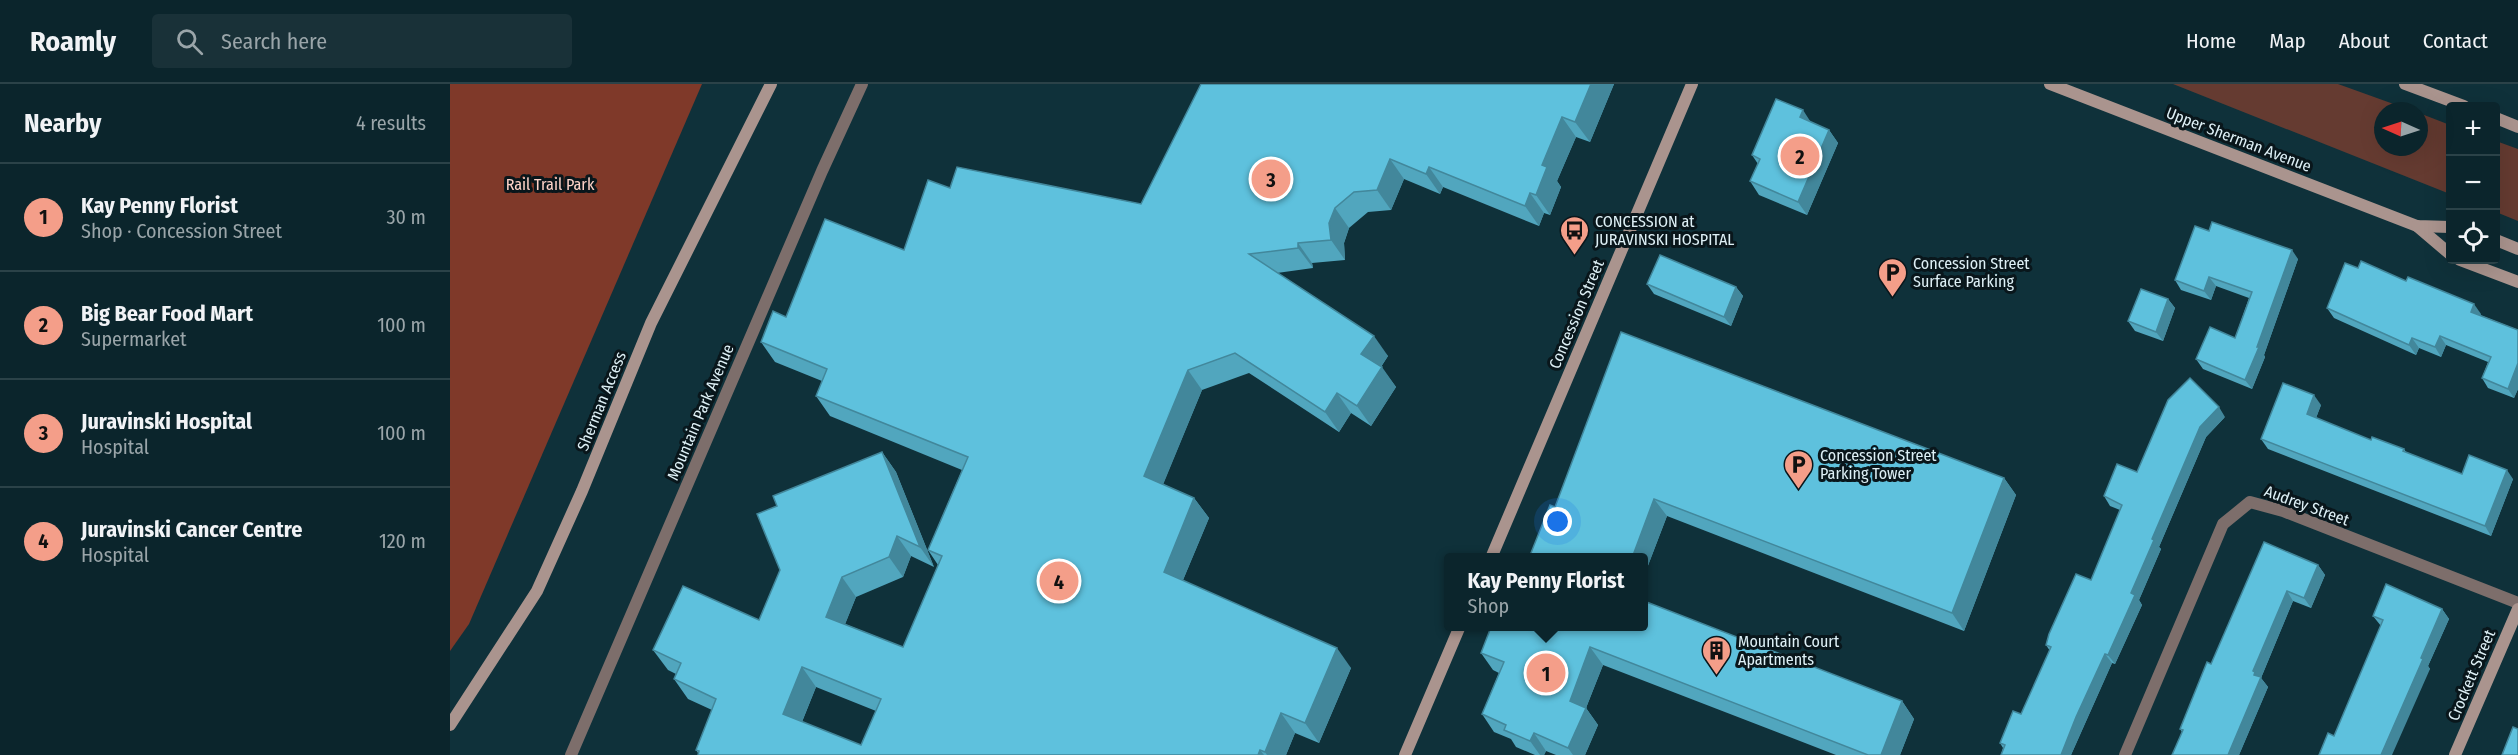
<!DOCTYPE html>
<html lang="en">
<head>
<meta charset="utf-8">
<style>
	:root { --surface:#0b252c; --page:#193138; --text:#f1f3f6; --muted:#9aa5a9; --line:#2b4248; --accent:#f49e89 }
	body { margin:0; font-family:"Fira Sans Condensed",sans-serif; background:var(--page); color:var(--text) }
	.controls { position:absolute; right:18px; top:18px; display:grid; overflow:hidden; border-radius:6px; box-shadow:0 6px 24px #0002 }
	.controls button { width:54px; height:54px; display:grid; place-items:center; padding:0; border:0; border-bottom:2px solid var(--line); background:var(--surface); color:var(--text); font:30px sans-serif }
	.compass { position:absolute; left:1924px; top:18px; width:54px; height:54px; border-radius:50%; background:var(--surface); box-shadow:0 6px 24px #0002; rotate:273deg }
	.you { position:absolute; left:1108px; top:438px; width:21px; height:21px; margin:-15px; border:4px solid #fff; border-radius:50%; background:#1a73e8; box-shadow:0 0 0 9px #1a73e833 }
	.badge { display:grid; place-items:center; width:39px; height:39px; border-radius:50%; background:var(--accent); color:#111; font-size:20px; font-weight:700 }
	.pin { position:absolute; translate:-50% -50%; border:3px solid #fff; box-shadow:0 2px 6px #0006 }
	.popup { position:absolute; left:994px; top:469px; width:204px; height:78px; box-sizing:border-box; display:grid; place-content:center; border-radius:6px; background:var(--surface); filter:drop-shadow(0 2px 4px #0005); font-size:20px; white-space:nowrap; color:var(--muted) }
	.popup b { font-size:22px; color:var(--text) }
	.popup::after { content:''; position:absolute; left:50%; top:100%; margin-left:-12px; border:12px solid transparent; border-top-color:var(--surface) }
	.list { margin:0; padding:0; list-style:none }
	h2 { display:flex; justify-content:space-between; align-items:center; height:78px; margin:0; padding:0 24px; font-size:26px }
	h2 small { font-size:20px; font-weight:400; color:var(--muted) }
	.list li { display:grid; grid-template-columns:39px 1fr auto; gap:18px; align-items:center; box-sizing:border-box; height:108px; padding:0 24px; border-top:2px solid var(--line) }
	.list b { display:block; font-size:22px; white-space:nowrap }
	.list p { margin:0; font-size:20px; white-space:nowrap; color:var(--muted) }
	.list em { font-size:20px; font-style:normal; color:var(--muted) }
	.icon { flex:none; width:33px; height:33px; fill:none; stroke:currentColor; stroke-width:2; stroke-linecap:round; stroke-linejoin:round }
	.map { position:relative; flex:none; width:2068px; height:671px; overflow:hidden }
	header { display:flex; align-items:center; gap:36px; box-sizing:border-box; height:84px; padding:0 30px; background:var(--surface); border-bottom:2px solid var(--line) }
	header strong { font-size:28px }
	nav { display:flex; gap:33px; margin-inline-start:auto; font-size:21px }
	.search { width:420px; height:54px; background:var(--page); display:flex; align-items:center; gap:15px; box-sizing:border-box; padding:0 21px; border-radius:6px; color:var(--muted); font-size:22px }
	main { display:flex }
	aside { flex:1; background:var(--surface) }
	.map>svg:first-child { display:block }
</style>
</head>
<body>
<header>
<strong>Roamly</strong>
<div class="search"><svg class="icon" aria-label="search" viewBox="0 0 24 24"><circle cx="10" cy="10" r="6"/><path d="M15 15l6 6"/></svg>Search here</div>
<nav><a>Home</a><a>Map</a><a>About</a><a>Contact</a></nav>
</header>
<main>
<aside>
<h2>Nearby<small>4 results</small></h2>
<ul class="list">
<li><span class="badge">1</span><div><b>Kay Penny Florist</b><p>Shop · Concession Street</p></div><em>30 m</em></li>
<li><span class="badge">2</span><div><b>Big Bear Food Mart</b><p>Supermarket</p></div><em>100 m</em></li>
<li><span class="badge">3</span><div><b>Juravinski Hospital</b><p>Hospital</p></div><em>100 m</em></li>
<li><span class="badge">4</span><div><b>Juravinski Cancer Centre</b><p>Hospital</p></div><em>120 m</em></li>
</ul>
</aside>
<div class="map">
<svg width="2068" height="671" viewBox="0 0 2068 671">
	<rect width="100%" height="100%" fill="#0f313a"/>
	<g fill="#653b31">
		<polygon points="1723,0 1888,0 1963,27 1933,27 1933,63 1969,63 1969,29 2000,41 2000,110"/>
		<polygon points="2046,57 2068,65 2068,137 2046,128"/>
	</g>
	<polygon fill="#7f3929" points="0,0 252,0 19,540 0,567"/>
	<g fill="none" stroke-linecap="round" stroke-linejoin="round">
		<g stroke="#7d6e6b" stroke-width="12">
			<polyline points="121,671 372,87 412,0"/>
			<polyline points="1675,671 1773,440 1800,418 1833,427 2068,519"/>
		</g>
		<g stroke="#aa948e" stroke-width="12">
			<polyline points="1600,0 1967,142 2000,143"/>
			<polyline points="1955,0 2014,22"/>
			<polyline points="2046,34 2068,43"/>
			<polyline points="1967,142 2000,170"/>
			<polyline points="2046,156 2068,165"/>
			<polyline points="2010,176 2068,198"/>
			<polyline points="1041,474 1242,0"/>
			<polyline points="0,641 87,507 132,407 201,239 321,0"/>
			<polyline points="955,671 1010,542"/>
			<polyline points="2005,671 2068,525"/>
		</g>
	</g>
	<g fill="#51a6be" fill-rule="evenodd">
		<path d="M751,0H1164L1140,58L1126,53L1107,97L1111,103L1100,131L1094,129L1089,142L993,103L990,110L954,95L941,126L918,128L899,144L894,159L895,176L862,179L863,184L827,189L938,272L931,283L946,303L921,342L901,329L889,348L799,289L752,306L713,400L744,414L759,434L733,496L901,584L869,659L845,649L836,671H248V669L246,666L262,626L238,615L224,595L226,590L218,586L203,566L309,536L330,486L327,422L432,368L446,388L484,483L461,472L453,493L406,513L395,540L453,563L488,481L478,466L512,386L380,332L366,312L372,297L325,278L311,258L336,233L454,166L500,104L691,120ZM366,603L426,627L411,661L352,638Z"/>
		<polygon points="1361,38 1379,46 1388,59 1357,131 1309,111 1300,97 1308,80 1302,71"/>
		<polygon points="1759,147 1848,175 1814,271 1815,273 1802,305 1753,285 1746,275 1785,254 1799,214 1766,202 1761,216 1731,206 1725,196"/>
		<polygon points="1197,200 1286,203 1293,212 1281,242 1204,210"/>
		<polygon points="1718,215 1725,224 1713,257 1685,247 1678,237"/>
		<polygon points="1877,224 2031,230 2030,231 2068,246 2068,305 2064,314 2038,304 2032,294 2038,278 1996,261 1991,273 1969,264 1966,271 1884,234"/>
		<polygon points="1171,248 1554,394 1566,411 1514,547 1217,432 1194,492 1194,474 1105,423"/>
		<polygon points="1871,321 1866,334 1921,356 1954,365 1956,368 2012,390 2063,395 2041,452 1818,365 1811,355"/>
		<polygon points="1775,333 1756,353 1709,463 1711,465 1689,516 1692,521 1665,580 1662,579 1621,671 1551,671 1553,664 1550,659 1571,630 1600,567 1596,561 1641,496 1670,426 1660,422 1654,412 1687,388"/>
		<polygon points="1814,458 1868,481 1875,491 1861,524 1843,517 1811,594 1818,603 1789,671 1722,671 1732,648 1730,645 1761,580"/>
		<polygon points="1992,525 1999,535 1978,582 1980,585 1884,652 1931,542 1923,532"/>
		<polygon points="1041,543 1452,617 1464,635 1450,671 1386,671 1153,581 1136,624 1148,641 1135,671 1106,671 1096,667 1094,671 1085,671 1066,663 1061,655 1044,648 1032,630 1049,589 1043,586 1031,569"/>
	</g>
	<g fill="#42879b">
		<polygon points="1141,0 1164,0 1140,58 1125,38"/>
		<polygon points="1353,26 1362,40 1350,33"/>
		<polygon points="1112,33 1126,53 1107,97 1111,103 1100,131 1086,111 1092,81"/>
		<polygon points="1379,46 1388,59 1357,131 1348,118"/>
		<polygon points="940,75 954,95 941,126 927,106"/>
		<polygon points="979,83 993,103 990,110 976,90"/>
		<polygon points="1080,109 1094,129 1089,142 1075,122"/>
		<polygon points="885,124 899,144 894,159 895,176 881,156 879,139"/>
		<polygon points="848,159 862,179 863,184 848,164"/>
		<polygon points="1842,166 1848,175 1814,271 1815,273 1802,305 1795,296"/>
		<polygon points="1759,193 1766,202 1761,216 1754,207"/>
		<polygon points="1286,203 1293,212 1281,242 1274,233"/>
		<polygon points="1718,215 1725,224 1713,257 1706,248"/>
		<polygon points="2024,220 2031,230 2028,237 2021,228"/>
		<polygon points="924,252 938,272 926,290 911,270"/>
		<polygon points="1990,252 1996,261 1991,273 1985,263"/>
		<polygon points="1962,254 1969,264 1966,271 1959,261"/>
		<polygon points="2068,279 2068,305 2064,314 2058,305"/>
		<polygon points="932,283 946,303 921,342 907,322"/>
		<polygon points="738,286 752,306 708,413 694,392"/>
		<polygon points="887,309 901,329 889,348 875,328"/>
		<polygon points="1864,311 1871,321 1864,339 1857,330"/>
		<polygon points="1769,323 1775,333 1756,353 1709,463 1711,465 1689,516 1692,521 1665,580 1658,571 1702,455 1750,343"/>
		<polygon points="432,368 446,388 484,483 470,463"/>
		<polygon points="2057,386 2063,395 2041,452 2035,442"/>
		<polygon points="1554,394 1566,411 1514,547 1502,529"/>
		<polygon points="744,414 759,434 728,508 714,488"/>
		<polygon points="1204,415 1217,432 1194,492 1194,474 1182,474"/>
		<polygon points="447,452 461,472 453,493 439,473"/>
		<polygon points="1868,481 1875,491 1861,524 1854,514"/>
		<polygon points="392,493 406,513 390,553 376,533"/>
		<polygon points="1837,507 1843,517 1811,594 1818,603 1789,671 1778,671 1804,591 1803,587"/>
		<polygon points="1992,525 1999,535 1978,582 1980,585 1942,671 1931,671"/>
		<polygon points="1140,563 1153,581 1136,624 1148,641 1135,671 1123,671 1118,664 1120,617"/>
		<polygon points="887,564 901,584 869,659 855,639"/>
		<polygon points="1655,570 1662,579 1621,671 1611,671 1626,633"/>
		<polygon points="352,583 366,603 347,650 333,630"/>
		<polygon points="1452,617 1464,635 1450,671 1431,671"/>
		<polygon points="831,629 845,649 836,671 817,671 815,668"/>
		<polygon points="1084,649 1096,667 1094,671 1090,671 1080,657"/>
		<polygon points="810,666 814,671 808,671"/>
	</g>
	<g fill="#5ec1dd" stroke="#42879b" stroke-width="1.5" fill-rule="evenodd">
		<path d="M751,0H1141L1125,38L1112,33L1092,81L1097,83L1086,111L1080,109L1075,122L979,83L976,90L940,75L927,106L904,108L885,124L879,139L881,156L848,159V164L799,170L924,252L911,270L932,283L907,322L887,309L875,328L785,269L738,286L694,392L744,414L714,488L887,564L855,639L831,629L815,668L810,666L808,671H248L249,667L246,666L266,615L224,595L231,579L203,566L233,502L309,536L330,486L307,430L327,422L323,412L432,368L470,463L447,452L439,473L392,493L376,533L453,563L492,472L478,466L518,373L366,312L377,285L311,258L323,227L336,233L375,135L454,166L478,96L500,104L507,83L691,120ZM352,583L431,615L411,661L333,630Z"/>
		<polygon points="1326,15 1353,26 1350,33 1379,46 1348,118 1300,97 1310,75 1302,71"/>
		<polygon points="1762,138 1842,166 1807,263 1809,263 1795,296 1746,275 1760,243 1785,254 1802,208 1759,193 1754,207 1725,196 1745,142 1759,147"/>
		<polygon points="1210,171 1286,203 1274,233 1197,200"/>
		<polygon points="1911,177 1956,197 1958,193 2024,220 2021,228 2068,246 2068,279 2058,305 2032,294 2041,273 1990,252 1985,263 1962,254 1959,261 1877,224 1895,179 1908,184"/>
		<polygon points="1691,205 1718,215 1706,248 1678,237"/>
		<polygon points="1171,248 1554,394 1502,529 1204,415 1182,474 1079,474 1100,421 1105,423"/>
		<polygon points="1740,294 1769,323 1750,343 1702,455 1704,456 1681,509 1685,511 1658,571 1655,570 1626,633 1611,671 1551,671 1555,661 1550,659 1563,627 1571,630 1601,563 1596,561 1599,550 1626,490 1641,496 1672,421 1654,412 1667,380 1687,388 1718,316"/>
		<polygon points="1833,299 1864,311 1857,330 1921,356 1922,353 1954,365 1953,367 2012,390 2019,371 2057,386 2035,442 1811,355"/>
		<polygon points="1814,458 1868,481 1854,514 1837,507 1803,587 1805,588 1804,591 1811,593 1778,671 1722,671 1733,646 1730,645 1757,578 1761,580"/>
		<polygon points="1936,500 1992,525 1971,574 1973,575 1931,671 1869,671 1878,649 1884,652 1933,536 1923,532"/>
		<polygon points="1194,517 1452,617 1431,671 1418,671 1140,563 1120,617 1136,624 1118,664 1084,649 1080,657 1054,646 1056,641 1032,630 1054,578 1031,569 1041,543 1194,543"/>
		<polygon points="2063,643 2068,645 2068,671 2052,671"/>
	</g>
	<defs>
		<symbol id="bus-pin" viewBox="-11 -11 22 30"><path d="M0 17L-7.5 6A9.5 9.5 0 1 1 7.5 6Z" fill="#f49e89" stroke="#09161b"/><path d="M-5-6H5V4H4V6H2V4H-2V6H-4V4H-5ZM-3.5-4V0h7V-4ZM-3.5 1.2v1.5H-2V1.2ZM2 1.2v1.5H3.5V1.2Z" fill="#111"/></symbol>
		<symbol id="parking-pin" viewBox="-11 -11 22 30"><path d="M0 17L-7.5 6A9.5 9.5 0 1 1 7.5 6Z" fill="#f49e89" stroke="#09161b"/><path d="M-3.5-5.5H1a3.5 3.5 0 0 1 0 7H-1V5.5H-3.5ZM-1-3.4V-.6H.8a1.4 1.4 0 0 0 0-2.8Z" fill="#111"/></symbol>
		<symbol id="building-pin" viewBox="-11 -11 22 30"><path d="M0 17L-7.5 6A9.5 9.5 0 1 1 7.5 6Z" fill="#f49e89" stroke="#09161b"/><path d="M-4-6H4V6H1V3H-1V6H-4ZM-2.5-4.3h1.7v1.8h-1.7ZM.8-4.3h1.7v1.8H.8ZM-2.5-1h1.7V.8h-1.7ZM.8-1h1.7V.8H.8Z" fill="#111"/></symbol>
	</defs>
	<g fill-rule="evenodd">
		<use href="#bus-pin" x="1108" y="130" width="33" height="45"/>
		<use href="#parking-pin" x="1426" y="172" width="33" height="45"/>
		<use href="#parking-pin" x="1332" y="364" width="33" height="45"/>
		<use href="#building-pin" x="1250" y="550" width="33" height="45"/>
	</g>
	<g text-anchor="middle" stroke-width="6" stroke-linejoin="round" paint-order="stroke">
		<g font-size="16" fill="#def0f6" stroke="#09161b">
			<text transform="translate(1789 55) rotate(21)" y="6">Upper Sherman Avenue</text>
			<text transform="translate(1126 230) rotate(-67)" y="6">Concession Street</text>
			<text transform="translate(151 317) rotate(-68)" y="6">Sherman Access</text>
			<text transform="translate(250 328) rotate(-67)" y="6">Mountain Park Avenue</text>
			<text transform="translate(1857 421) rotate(20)" y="6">Audrey Street</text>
			<text transform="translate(2021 591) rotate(-67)" y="6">Crockett Street</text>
		</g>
		<g font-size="16" fill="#ffd3c8" stroke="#09161b">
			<text x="100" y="106">Rail Trail Park</text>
		</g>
		<g font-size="16" fill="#def0f6" stroke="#09161b" text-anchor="start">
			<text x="1145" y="143">CONCESSION at<tspan x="1145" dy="18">JURAVINSKI HOSPITAL</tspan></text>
			<text x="1463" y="185">Concession Street<tspan x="1463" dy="18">Surface Parking</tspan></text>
			<text x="1370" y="377">Concession Street<tspan x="1370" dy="18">Parking Tower</tspan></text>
			<text x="1288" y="563">Mountain Court<tspan x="1288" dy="18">Apartments</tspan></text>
		</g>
	</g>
</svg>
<div class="controls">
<button>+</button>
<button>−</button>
<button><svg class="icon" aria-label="locate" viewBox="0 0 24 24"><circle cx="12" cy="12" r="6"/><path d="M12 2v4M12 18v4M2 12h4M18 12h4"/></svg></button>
</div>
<svg class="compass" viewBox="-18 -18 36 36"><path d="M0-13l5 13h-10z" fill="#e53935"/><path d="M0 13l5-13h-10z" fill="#9aa5a9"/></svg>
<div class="you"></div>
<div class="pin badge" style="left:1096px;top:589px">1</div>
<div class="popup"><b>Kay Penny Florist</b>Shop</div>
<div class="pin badge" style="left:1350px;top:72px">2</div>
<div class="pin badge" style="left:821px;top:95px">3</div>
<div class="pin badge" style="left:609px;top:497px">4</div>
</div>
</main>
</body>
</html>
